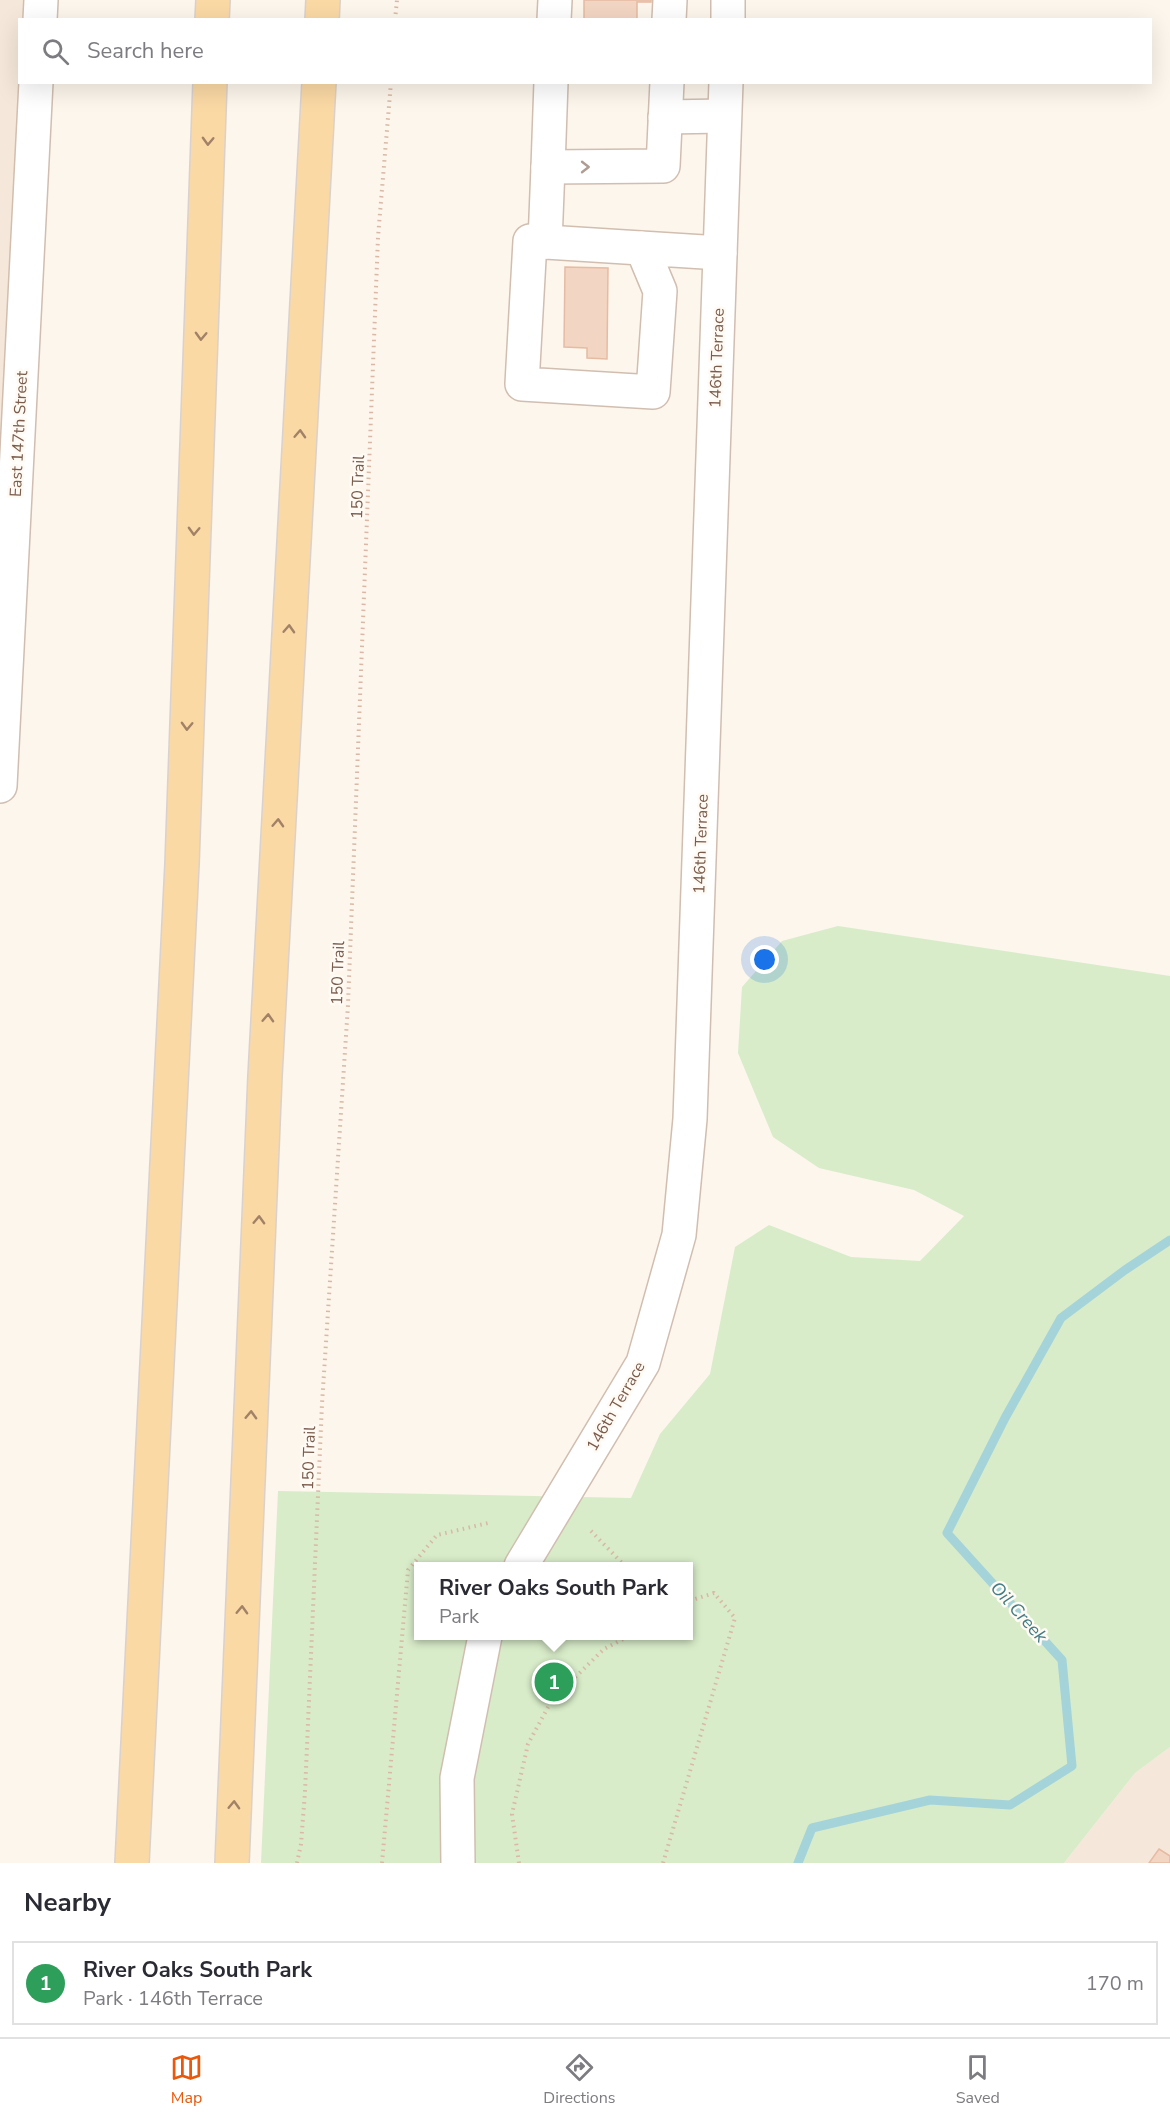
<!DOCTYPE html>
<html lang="en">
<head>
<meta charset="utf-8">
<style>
	:root { --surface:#fff; --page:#f2f2f3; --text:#2b2b33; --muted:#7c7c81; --line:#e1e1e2; --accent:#ea580c }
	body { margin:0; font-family:"Nunito Sans",sans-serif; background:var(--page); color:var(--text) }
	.you { position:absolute; left:765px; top:960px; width:21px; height:21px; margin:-15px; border:4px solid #fff; border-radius:50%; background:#1a73e8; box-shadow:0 0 0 9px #1a73e833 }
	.badge { display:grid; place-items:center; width:39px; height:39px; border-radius:50%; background:var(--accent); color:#fff; font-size:20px; font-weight:700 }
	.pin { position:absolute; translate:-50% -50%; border:3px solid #fff; box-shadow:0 2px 6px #0006 }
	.popup { position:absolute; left:414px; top:1562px; width:279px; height:78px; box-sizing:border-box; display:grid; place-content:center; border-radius:0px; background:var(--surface); filter:drop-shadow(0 2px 4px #0005); font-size:20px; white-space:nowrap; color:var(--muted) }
	.popup b { font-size:22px; color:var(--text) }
	.popup::after { content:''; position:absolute; left:50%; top:100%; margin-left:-12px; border:12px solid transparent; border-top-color:var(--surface) }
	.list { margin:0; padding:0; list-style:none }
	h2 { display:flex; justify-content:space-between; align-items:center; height:78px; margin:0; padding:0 24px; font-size:26px }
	h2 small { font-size:20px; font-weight:400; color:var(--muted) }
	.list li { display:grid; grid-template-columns:39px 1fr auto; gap:18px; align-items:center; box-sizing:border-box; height:84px; margin:0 12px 12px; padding:0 12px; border:2px solid var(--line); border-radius:0px }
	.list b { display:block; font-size:22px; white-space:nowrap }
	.list p { margin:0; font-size:20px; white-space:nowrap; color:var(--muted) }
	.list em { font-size:20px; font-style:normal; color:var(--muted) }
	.icon { flex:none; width:33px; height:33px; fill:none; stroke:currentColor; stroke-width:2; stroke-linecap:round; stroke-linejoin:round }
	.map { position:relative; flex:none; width:1170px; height:1863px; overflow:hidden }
	.search { position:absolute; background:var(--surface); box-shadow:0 6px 24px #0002; left:18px; right:18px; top:18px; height:66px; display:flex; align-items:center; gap:15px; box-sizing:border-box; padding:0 21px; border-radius:0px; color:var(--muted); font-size:22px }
	.sheet { height:174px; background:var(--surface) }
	nav { display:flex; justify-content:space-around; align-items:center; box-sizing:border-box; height:84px; border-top:2px solid var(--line); background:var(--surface); font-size:16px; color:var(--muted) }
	nav a { display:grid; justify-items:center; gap:3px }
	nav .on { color:var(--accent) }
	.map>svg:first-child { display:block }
</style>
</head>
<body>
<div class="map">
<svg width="1170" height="1863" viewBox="0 0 1170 1863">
	<rect width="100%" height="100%" fill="#fdf6ec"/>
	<g fill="#f5e8da">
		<polygon points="0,0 25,0 24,19 20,20 20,82 0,507"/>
		<polygon points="1170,1747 1170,1863 1064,1863 1135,1773"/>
	</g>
	<path fill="#d8ecc9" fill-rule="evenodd" d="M838,926L1170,976V1747L1135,1773L1064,1863H261L278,1491L631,1498L660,1434L710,1374L735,1247L769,1225L851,1257L920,1261L964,1216L914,1190L819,1168L773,1137L738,1053L742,987L782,941ZM419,1566H689V1636H419Z"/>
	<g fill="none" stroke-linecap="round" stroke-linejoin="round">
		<polyline stroke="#a5d3da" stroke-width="9" points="798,1863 812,1828 930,1800 1010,1805 1072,1766 1062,1660 947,1533 1005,1418 1061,1318 1125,1270 1170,1240"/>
	</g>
	<g fill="#f3d5c3" stroke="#e6bba3" stroke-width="1.5">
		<polygon points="584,0 651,0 651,2 637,2 637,20 584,20"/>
		<polygon points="565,267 608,268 607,359 587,358 587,348 564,347"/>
		<polygon points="1159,1849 1170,1856 1170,1863 1149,1863"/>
	</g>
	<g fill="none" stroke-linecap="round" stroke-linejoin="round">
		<defs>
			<g id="minor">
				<polyline points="40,20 41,0"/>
				<polyline points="554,20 555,0"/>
				<polyline points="669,20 670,0"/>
				<polyline points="728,20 728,0"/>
				<polyline points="551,82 548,167 663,166 667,82"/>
				<polyline points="665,117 724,116"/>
				<polyline points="545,242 548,167"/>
				<polyline points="642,248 660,291 653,392 522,384 530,241 720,253"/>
				<polyline points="0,786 36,82"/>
				<polyline points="521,1566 643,1363 679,1235 690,1119 726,82"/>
				<polyline points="458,1863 457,1778 485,1636"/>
			</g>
			<g id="major">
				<polyline points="212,20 213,0"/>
				<polyline points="322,20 323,0"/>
				<polyline points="132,1863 182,864 210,82"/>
				<polyline points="232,1863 265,1076 319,82"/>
			</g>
		</defs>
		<use href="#minor" stroke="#d1beb0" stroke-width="36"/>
		<use href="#major" stroke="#dad1cd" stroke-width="36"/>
		<g stroke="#d9b8a5" stroke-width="4" stroke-dasharray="1.5 4.5" stroke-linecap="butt">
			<polyline points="395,20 397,0"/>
			<polyline points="591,1531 625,1566"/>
			<polyline points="297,1863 301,1844 305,1792 322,1404 348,1005 378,237 391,82"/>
			<polyline points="382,1863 408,1570 437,1535 488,1523"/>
			<polyline points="519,1863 512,1814 528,1744 552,1700 604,1649 629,1636"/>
			<polyline points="663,1863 735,1618 714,1593 689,1601"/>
		</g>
		<use href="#minor" stroke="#fff" stroke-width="33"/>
		<use href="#major" stroke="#fbd9a5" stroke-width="33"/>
	</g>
	<defs><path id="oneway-chevron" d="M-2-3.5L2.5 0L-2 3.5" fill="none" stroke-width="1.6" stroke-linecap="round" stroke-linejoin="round" transform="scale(1.5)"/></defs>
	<g stroke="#a18267">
		<use href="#oneway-chevron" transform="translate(208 141) rotate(92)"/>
		<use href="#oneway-chevron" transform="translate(201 336) rotate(92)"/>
		<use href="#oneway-chevron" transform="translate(300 434) rotate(-87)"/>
		<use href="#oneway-chevron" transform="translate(194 531) rotate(92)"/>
		<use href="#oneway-chevron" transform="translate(289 629) rotate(-87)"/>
		<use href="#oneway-chevron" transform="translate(187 726) rotate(92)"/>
		<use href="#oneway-chevron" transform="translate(278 823) rotate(-87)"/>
		<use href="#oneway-chevron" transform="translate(268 1018) rotate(-87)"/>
		<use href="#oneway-chevron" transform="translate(259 1220) rotate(-88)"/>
		<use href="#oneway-chevron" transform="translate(251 1415) rotate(-88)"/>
		<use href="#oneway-chevron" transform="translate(242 1610) rotate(-88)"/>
		<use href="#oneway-chevron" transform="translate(234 1805) rotate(-88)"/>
	</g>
	<use stroke="#af9d94" href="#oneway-chevron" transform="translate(585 167)"/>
	<g text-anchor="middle" stroke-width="5" stroke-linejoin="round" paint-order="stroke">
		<g font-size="16" fill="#7a5c4d" stroke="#fffaf3">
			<text transform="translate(716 358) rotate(-88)" y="6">146th Terrace</text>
			<text transform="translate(18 434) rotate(-87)" y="6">East 147th Street</text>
			<text transform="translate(357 487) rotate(-88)" y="6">150 Trail</text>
			<text transform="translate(700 844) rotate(-88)" y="6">146th Terrace</text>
			<text transform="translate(337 973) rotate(-88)" y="6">150 Trail</text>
			<text transform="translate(615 1406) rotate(-60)" y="6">146th Terrace</text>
			<text transform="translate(308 1458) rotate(-88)" y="6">150 Trail</text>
		</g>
		<g font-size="18" font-style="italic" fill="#437c86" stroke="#fffaf3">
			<text transform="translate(1019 1612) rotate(48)" y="6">Oil Creek</text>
		</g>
	</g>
</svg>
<div class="you"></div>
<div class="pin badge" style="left:554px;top:1682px;background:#2e9e5b">1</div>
<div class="popup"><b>River Oaks South Park</b>Park</div>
<div class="search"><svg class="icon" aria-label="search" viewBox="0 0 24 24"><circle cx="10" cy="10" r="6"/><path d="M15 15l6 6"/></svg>Search here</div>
</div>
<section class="sheet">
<h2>Nearby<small></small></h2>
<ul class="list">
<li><span class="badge" style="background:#2e9e5b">1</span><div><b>River Oaks South Park</b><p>Park · 146th Terrace</p></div><em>170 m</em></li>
</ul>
</section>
<nav>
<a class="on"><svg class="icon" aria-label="map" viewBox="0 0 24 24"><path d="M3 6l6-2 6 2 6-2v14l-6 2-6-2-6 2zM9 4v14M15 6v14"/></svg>Map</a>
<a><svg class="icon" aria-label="directions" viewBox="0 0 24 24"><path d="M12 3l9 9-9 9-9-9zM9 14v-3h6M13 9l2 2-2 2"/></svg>Directions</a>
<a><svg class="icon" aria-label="saved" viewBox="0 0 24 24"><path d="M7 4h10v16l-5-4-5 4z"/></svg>Saved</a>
</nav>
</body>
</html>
